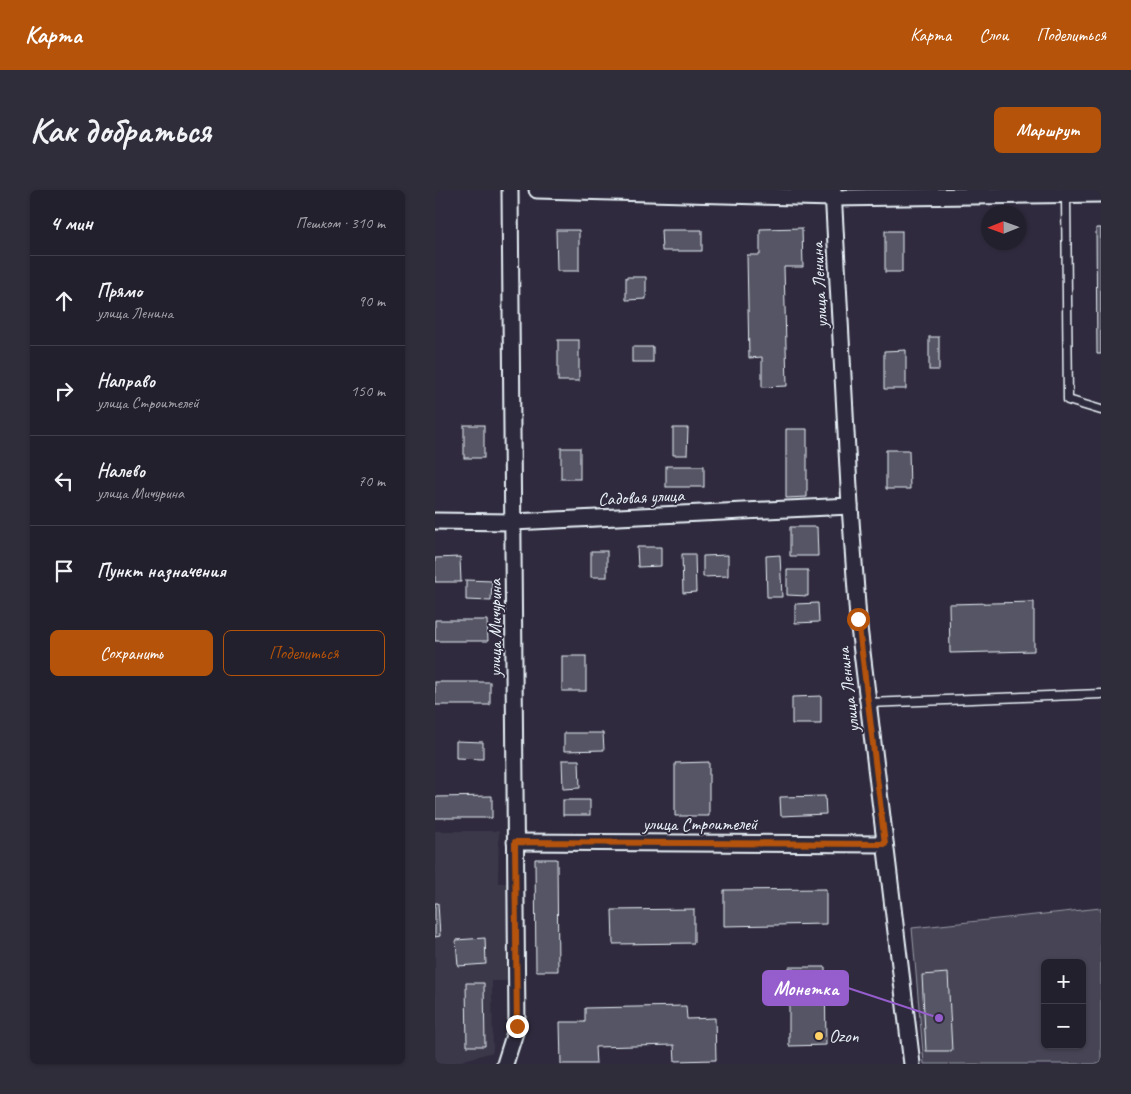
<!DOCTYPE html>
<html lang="ru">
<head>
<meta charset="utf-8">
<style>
	:root { --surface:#23202e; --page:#2f2d3a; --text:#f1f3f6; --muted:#a3a3aa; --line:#403e4a; --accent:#b45309 }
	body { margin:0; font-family:Caveat,sans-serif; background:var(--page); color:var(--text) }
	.controls { position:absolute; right:15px; bottom:15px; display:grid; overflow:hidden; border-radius:8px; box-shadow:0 1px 4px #0004 }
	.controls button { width:45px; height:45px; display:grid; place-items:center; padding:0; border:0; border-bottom:1px solid var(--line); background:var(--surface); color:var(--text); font:25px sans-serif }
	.compass { position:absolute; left:546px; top:15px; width:45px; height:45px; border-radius:50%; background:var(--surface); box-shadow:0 1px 4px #0004; rotate:269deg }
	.stop { position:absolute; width:15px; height:15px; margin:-11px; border:4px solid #b45309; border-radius:50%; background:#fff }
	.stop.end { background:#b45309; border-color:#fff; box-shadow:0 1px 5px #0008 }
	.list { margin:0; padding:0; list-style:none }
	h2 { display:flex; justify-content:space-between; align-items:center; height:65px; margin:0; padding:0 20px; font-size:21px }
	h2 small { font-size:16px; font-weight:400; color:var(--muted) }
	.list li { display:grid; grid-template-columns:32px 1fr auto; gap:15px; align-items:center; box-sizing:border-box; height:90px; padding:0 20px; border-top:1px solid var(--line) }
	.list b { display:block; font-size:19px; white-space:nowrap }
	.list p { margin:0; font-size:16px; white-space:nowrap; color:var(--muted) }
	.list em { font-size:16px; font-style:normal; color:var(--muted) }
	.actions { display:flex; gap:10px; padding:15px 20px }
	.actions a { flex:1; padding:11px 0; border:1px solid var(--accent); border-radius:8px; text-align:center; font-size:18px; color:var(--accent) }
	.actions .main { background:var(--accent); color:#fff }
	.icon { flex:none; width:28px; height:28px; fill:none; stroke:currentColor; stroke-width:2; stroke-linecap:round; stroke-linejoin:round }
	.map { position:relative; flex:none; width:666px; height:874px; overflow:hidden; border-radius:8px }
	header { display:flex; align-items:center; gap:30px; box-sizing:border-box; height:70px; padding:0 25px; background:var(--accent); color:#fff }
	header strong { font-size:24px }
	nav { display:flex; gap:28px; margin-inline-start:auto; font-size:18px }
	.intro { display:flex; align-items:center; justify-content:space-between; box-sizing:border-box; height:120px; padding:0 30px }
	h1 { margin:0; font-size:35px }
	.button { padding:12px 22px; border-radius:8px; background:var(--accent); color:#fff; font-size:18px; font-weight:700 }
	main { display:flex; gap:30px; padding:0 30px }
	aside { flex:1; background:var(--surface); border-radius:8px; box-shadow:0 1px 4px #0004 }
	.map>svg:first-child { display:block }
</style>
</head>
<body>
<header>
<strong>Карта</strong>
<nav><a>Карта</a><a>Слои</a><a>Поделиться</a></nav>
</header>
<div class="intro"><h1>Как добраться</h1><a class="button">Маршрут</a></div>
<main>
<aside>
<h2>4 мин<small>Пешком · 310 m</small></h2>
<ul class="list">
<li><svg class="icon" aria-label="ahead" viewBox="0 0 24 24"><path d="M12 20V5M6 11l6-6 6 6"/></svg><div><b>Прямо</b><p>улица Ленина</p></div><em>90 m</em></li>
<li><svg class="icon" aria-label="right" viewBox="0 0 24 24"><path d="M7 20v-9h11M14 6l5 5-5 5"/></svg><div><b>Направо</b><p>улица Строителей</p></div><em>150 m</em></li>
<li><svg class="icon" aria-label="left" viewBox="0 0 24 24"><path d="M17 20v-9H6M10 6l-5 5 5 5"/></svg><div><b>Налево</b><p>улица Мичурина</p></div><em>70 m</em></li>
<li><svg class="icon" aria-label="arrive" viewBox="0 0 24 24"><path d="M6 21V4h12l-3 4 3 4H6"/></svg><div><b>Пункт назначения</b></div></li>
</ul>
<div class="actions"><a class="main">Сохранить</a><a>Поделиться</a></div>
</aside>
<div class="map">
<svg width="666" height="874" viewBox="0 0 666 874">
	<rect width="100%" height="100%" fill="#2f2a3d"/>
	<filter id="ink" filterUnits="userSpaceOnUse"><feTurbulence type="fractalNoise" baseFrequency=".02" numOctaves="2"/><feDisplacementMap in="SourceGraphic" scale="10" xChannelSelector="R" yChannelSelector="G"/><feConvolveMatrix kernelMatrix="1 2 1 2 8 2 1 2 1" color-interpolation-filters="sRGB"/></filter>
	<g filter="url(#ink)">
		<polygon fill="#3b3749" points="0,641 64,641 63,693 77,693 78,791 57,791 58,862 16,874 0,874"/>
		<path fill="#464455" stroke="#979aa6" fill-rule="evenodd" d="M666,718V874H489L477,738ZM610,773H647V855H610Z"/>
		<g fill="#575565" stroke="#e8f1f8">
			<polygon points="367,38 368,77 349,77 352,196 327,197 327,167 314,168 312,65 325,65 325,39"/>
			<polygon points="661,38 666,38 666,164 662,164"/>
			<polygon points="121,40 144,40 144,81 122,81"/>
			<polygon points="226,40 267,40 267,61 227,61"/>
			<rect x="450" y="41" width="17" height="41"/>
			<polygon points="191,87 211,87 211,109 191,110"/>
			<rect x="494" y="147" width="10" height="33"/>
			<rect x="123" y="150" width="21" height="41"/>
			<rect x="197" y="157" width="21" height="15"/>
			<polygon points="471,160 471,199 449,199 449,161"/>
			<rect x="29" y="235" width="20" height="33"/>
			<polygon points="238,238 253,238 252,265 238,265"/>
			<polygon points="351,239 372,239 372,307 351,308"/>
			<rect x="126" y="258" width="19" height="31"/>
			<polygon points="451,260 474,260 475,299 451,299"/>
			<rect x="231" y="276" width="38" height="21"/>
			<polygon points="355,337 382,337 383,366 355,366"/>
			<polygon points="202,357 226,357 226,376 203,377"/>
			<rect x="156" y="361" width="16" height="26"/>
			<polygon points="247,364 260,364 261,402 248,403"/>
			<polygon points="293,365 293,386 268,387 268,366"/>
			<polygon points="345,365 347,407 332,407 331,366"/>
			<polygon points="25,367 26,392 0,392 0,368"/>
			<polygon points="352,380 373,380 373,406 352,405"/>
			<polygon points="31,390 57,391 56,411 31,410"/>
			<polygon points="599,412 599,461 515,463 514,414"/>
			<polygon points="383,413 384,432 360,433 360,414"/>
			<polygon points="0,430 52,430 53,451 0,451"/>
			<rect x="127" y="466" width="24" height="35"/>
			<rect x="0" y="492" width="55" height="23"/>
			<polygon points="386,506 386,534 357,534 357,507"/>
			<polygon points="129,543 168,543 169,560 129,561"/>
			<polygon points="21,551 48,552 48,569 21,568"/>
			<polygon points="127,570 144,570 145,598 128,599"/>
			<polygon points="274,572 274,626 240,626 240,573"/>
			<polygon points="57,606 57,628 0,628 0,607"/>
			<polygon points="390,606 391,624 346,626 345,607"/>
			<rect x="128" y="610" width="27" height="15"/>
			<polygon points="100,669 122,669 123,781 101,781"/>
			<polygon points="391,699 391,734 289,736 289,700"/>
			<polygon points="0,713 3,713 5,746 0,747"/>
			<polygon points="259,719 259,753 178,754 177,720"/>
			<polygon points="50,748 51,774 23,776 21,750"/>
			<polygon points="354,777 390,777 391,855 354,856"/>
			<polygon points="513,783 517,861 491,861 487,785"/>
			<polygon points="31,793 49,793 50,856 32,856"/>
			<polygon points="251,816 252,829 280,828 281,870 240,871 239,855 160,857 161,874 126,874 125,832 150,832 150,818"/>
		</g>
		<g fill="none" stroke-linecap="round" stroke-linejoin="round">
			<defs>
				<g id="lane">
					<polyline points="631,6 633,210 666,220"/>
					<polyline points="433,513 666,504"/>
				</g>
				<g id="street">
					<polyline points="102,0 399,8 666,4"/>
					<polyline points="398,0 415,316 423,429 477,874"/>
					<polyline points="0,331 78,332 415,316"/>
					<polyline points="80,652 450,654"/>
					<polyline points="70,874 82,836 75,0"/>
				</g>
			</defs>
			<use href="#lane" stroke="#e8f1f8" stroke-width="11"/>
			<use href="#street" stroke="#e8f1f8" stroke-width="19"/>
			<use href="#lane" stroke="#2f2a3d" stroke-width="8"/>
			<use href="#street" stroke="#2f2a3d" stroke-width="15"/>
		</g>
	</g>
	<g fill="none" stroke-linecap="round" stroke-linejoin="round" filter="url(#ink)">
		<polyline stroke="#b45309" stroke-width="6" points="82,836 80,652 450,654 423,429"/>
	</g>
	<circle fill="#ffd166" stroke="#2f2a3d" stroke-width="2" cx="384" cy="846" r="5"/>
	<g text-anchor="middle" stroke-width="4" stroke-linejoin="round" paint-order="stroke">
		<g font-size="18" fill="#e8f1f8" stroke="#2f2a3d">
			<text transform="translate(384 95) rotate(-93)" y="6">улица Ленина</text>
			<text transform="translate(206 307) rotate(-3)" y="6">Садовая улица</text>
			<text transform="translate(60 438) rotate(-90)" y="6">улица Мичурина</text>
			<text transform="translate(413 500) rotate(-97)" y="6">улица Ленина</text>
			<text x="265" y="640">улица Строителей</text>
		</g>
		<g font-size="18" fill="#e8f1f8" stroke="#2f2a3d" text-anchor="start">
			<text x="394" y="852">Ozon</text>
		</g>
	</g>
	<path fill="none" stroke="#965dcd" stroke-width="2" d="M504 828L413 798"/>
	<circle fill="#965dcd" stroke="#2f2a3d" stroke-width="2" cx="504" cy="828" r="5"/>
	<rect fill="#965dcd" stroke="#965dcd" stroke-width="2" x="328" y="781" width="85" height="34" rx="5"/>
	<g font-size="19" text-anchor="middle" font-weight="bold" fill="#fff">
		<text x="371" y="805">Монетка</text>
	</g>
</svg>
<div class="controls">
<button>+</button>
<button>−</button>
</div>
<svg class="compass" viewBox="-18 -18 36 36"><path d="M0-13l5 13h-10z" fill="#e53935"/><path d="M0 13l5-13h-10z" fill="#a3a3aa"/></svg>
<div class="stop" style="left:423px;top:429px"></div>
<div class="stop end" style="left:82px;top:836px"></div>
</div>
</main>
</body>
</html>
